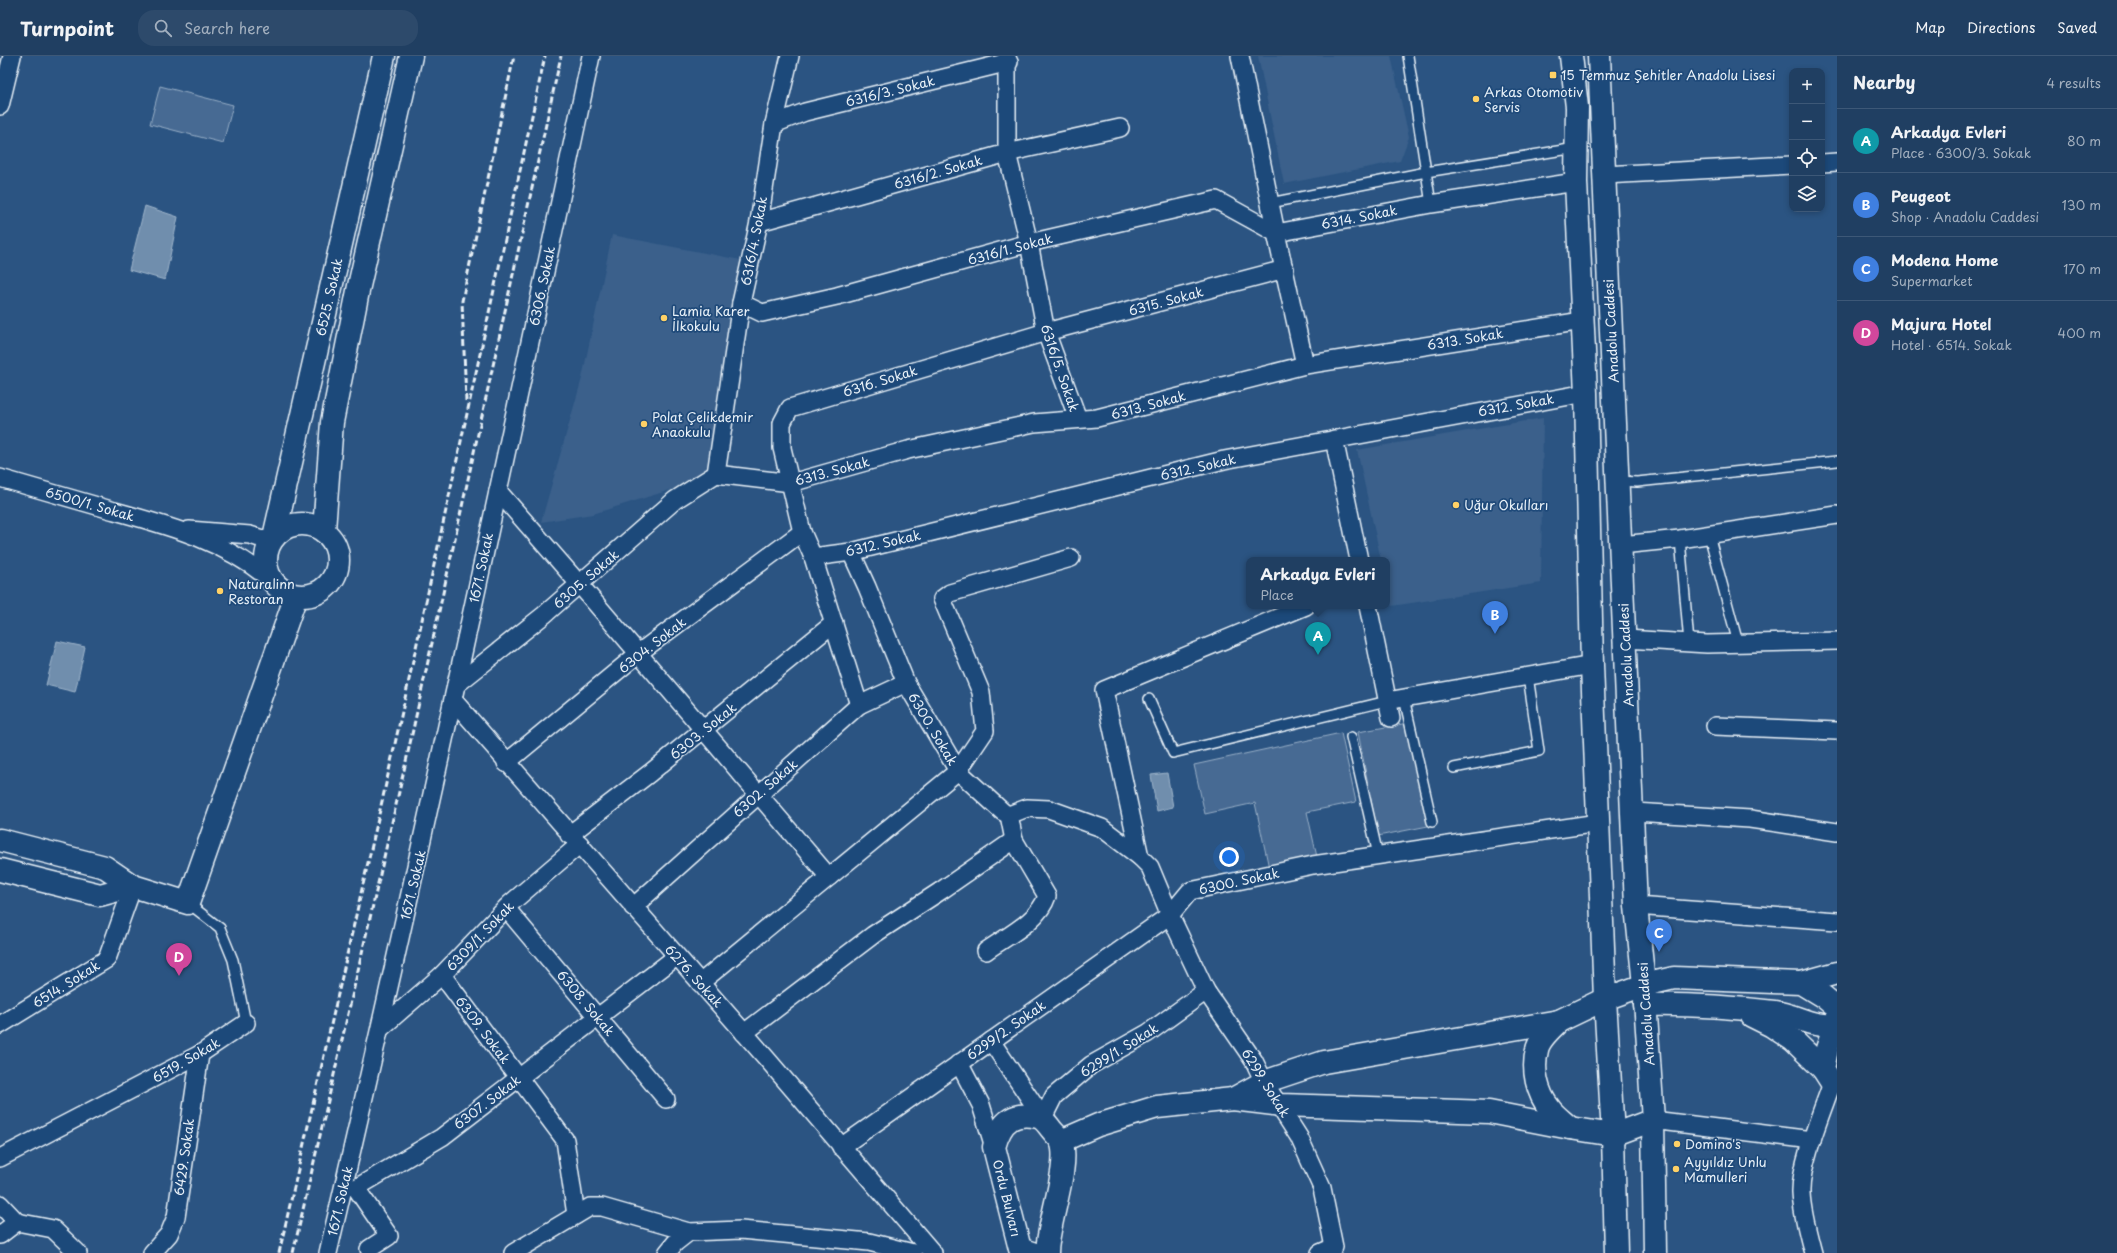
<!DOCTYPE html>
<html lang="en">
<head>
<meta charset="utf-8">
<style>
	:root { --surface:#203f62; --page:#2d4a6b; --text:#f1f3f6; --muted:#a2afbe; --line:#3d5877; --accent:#8bbbb9 }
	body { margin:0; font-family:"Playpen Sans",sans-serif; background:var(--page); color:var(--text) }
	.controls { position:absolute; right:12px; top:12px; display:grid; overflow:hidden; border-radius:8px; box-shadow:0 2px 6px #0003 }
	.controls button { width:36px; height:36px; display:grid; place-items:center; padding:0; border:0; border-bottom:1px solid var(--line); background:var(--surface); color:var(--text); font:20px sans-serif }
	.you { position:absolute; left:1229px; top:801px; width:14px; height:14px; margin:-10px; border:3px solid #fff; border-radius:50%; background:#1a73e8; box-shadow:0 0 0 6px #1a73e833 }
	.badge { display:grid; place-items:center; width:26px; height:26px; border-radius:50%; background:var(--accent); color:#fff; font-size:13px; font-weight:700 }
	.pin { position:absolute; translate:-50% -33px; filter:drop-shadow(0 1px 2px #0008) }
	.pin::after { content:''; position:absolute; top:21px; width:14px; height:12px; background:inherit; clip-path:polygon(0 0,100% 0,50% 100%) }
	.popup { position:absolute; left:1246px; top:501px; width:144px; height:52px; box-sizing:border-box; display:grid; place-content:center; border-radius:8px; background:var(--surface); filter:drop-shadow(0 1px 3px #0005); font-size:13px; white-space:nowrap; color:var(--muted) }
	.popup b { font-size:15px; color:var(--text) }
	.popup::after { content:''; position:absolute; left:50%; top:100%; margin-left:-8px; border:8px solid transparent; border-top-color:var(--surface) }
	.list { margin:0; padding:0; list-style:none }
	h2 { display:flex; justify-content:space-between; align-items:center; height:52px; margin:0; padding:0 16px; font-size:17px }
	h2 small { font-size:13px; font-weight:400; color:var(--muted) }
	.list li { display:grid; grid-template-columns:26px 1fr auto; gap:12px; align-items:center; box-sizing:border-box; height:64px; padding:0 16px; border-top:1px solid var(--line) }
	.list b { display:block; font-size:15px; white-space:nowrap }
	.list p { margin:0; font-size:13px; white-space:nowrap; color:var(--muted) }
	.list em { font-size:13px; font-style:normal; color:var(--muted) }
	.icon { flex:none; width:22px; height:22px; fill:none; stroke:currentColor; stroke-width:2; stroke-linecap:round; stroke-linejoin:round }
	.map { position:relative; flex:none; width:1837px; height:1197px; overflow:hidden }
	header { display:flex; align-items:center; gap:24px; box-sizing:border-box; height:56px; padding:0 20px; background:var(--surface); border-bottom:1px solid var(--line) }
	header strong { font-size:19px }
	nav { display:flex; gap:22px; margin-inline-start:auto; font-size:14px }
	.search { width:280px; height:36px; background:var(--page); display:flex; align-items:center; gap:10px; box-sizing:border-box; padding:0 14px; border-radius:16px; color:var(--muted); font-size:15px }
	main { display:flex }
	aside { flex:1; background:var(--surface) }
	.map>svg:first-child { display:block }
</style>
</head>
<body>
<header>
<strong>Turnpoint</strong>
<div class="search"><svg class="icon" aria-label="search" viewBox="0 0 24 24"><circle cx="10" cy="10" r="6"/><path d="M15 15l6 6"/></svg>Search here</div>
<nav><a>Map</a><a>Directions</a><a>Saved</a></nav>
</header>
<main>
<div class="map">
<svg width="1837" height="1197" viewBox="0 0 1837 1197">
	<rect width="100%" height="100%" fill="#2b5482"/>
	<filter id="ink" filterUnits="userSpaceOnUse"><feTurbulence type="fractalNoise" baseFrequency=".025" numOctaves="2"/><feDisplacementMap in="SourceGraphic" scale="8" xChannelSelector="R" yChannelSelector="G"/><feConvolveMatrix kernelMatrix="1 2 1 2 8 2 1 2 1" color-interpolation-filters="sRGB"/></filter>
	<g filter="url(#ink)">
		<g fill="#3a608b">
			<polygon points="1258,0 1391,0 1409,81 1400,105 1284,128"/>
			<polygon points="612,179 741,204 724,320 713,413 702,424 593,458 541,466 582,322"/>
			<polygon points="1543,362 1541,527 1392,550 1387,529 1387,504 1381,504 1357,394"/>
		</g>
		<g fill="#476b93" stroke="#98aec6">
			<polygon points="160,30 233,49 223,87 150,68"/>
			<polygon points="1408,667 1428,770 1378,780 1358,676"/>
			<polygon points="1341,677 1356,746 1307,756 1317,801 1269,812 1255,747 1205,758 1194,709"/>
		</g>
		<g fill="#708ead" stroke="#a0b6cb">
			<polygon points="145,150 178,161 165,224 129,214"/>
			<polygon points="57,585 85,591 75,636 46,629"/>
			<polygon points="1167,717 1173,751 1157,755 1151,719"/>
		</g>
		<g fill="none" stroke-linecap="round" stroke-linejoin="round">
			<defs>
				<g id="service">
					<polyline points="1408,0 1431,148"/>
					<polyline points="1270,147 1426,116 1576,92"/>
					<polyline points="1618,425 1637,426 1837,405"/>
					<polyline points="1709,479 1738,587"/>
					<polyline points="1680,483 1689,587"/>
					<polyline points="1404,642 1432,766"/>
					<polyline points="1149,643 1173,697 1387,645"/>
					<polyline points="1351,681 1378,799"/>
					<polyline points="1454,712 1539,695 1528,620"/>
					<polyline points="188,847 220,872 233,904 246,967"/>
				</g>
				<g id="minor">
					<polyline points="1007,0 1007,97 1029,187 1046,276 1078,363"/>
					<polyline points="1240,0 1276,177"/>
					<polyline points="0,50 12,0"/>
					<polyline points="774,68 805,56 1009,6"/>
					<polyline points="1822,107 1837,106"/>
					<polyline points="1604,119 1792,109"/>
					<polyline points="759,166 1007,97 1120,72"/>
					<polyline points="741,247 762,257 837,240 1029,187 1216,144 1276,177"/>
					<polyline points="1305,309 1276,177 1431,148 1576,126"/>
					<polyline points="1334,383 1359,504"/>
					<polyline points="716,418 791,427 908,394 1034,367 1097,362 1305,309 1582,265"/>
					<polyline points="716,418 741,247 759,166 774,68 790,0"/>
					<path d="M0,422C37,433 74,443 111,454C169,470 226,485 273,526"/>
					<polyline points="498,435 580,529 829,821"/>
					<polyline points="189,474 250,479 272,486"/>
					<polyline points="1621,489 1680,483 1837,459"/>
					<polyline points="851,496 867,531 906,627 958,715 1003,756 1009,759 1027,752 1049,753 1102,772 1140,801 1150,811 1170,859 1190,835 1313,809 1598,767"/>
					<polyline points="813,501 851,496 1224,404 1586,337"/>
					<polyline points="1368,550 1391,662"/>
					<polyline points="1626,583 1707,588 1837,585"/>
					<polyline points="456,629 544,559 675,444 716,418"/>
					<polyline points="454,645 767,1003 933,1197"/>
					<polyline points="1387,645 1592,609"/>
					<polyline points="859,649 813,501 802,476 782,392 782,367 790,352 1046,276 1285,213"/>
					<polyline points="1715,670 1837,675"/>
					<polyline points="506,707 644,593 802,476"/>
					<polyline points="1634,756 1750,763 1837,776"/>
					<polyline points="569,779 650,717 834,567"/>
					<polyline points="1140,801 1104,634 1306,550"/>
					<polyline points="1636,850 1837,865"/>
					<polyline points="633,851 859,649 906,627"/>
					<polyline points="506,852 666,1043"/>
					<path d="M986,895C1007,880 1039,865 1047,840L1014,784L1009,759"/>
					<polyline points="442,919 565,1084 576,1159"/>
					<polyline points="700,927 958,715 985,675 981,636 942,543 950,537 1071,502"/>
					<polyline points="0,969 107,903 133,830"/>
					<polyline points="381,972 442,919 511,847 580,788"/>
					<polyline points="744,977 873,879 942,834 1014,784"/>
					<polyline points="991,985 1043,1062 1054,1040 1091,1009 1148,977 1206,935"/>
					<polyline points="959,1007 981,1049 994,1091"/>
					<polyline points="1653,1064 1812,1084"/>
					<polyline points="841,1091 1170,859 1206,935 1254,1005 1264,1026 1299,1081 1322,1132 1334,1191 1320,1197"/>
					<polyline points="0,1102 200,998 246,967"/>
					<polyline points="0,1148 17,1166 53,1173 78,1197"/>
					<polyline points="0,1179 17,1166"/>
					<polyline points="369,1193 389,1180 356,1132 442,1081 676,901"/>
					<polyline points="152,1197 169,1178 176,1161 200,998"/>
					<path d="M328,1197C421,799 506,400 591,0"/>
					<polyline points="513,1197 590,1151 602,1151 689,1176"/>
					<polyline points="667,1197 675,1187 689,1176 741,1174 869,1186 913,1197"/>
					<path d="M1813,1197C1808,1178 1802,1157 1801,1137C1800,1108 1822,1056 1832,1027"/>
				</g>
				<g id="tertiary">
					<circle cx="302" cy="504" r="36"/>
					<polyline points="324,474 332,366 359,230 411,0"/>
					<polyline points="274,481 384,0"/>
					<polyline points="0,784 105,811 133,830 188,847 296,540"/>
					<polyline points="0,814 100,839 133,830"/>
					<polyline points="1801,927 1837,917"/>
					<polyline points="1644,929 1674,922 1801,927 1824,941 1837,952"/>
					<path d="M1645,949C1688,948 1731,951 1774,956C1797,959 1811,972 1837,969"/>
					<polyline points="1752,960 1772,970 1793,984 1823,1013"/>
					<polyline points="1832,1027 1823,1013 1827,993 1837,963"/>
				</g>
				<g id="secondary">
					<path d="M1559,965C1551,973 1539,983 1537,994C1532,1014 1537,1037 1550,1053C1555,1060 1564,1066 1570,1072"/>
					<polyline points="1233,1043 1264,1026 1324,1006 1559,965 1605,943 1644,929"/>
					<polyline points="1061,1085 1098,1069 1157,1051 1233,1043 1281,1049 1489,1056 1570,1072 1613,1079 1653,1064"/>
					<path d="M1032,1197L1020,1193L994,1091C997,1080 1001,1069 1011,1063C1020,1058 1029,1059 1038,1061C1044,1063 1047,1068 1051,1073C1054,1077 1059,1081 1061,1085C1071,1108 1047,1168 1047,1197"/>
				</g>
				<g id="trunk">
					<polyline points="1571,0 1577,51 1576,126 1586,337 1592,609 1605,943 1613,1079 1616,1197"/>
					<polyline points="1599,0 1636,850 1644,929 1653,1064 1655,1197"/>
				</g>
			</defs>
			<use href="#service" stroke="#e8f1f8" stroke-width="12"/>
			<use href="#minor" stroke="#e8f1f8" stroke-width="20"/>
			<use href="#tertiary" stroke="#e8f1f8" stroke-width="25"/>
			<use href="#secondary" stroke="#e8f1f8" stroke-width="25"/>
			<use href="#trunk" stroke="#e8f1f8" stroke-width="25"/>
			<use href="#service" stroke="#1f4a7a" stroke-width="9"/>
			<use href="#minor" stroke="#1f4a7a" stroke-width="17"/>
			<use href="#tertiary" stroke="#1f4a7a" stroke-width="22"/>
			<use href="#secondary" stroke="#1f4a7a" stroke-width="22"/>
			<use href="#trunk" stroke="#1f4a7a" stroke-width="22"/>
			<g stroke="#e8f1f8" stroke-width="3" stroke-dasharray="6 3" stroke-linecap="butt">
				<polyline points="466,345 462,245 514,0"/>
				<polyline points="279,1197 393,697 545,0"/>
				<polyline points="293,1197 407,701 561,0"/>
			</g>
		</g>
	</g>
	<g fill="#ffd166" stroke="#1f4a7a" stroke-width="1.5">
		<rect x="1549" y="15" width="8" height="8" rx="2"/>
		<circle cx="1476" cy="43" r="4"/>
		<circle cx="664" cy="262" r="4"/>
		<circle cx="644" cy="368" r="4"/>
		<circle cx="1456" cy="449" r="4"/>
		<circle cx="220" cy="535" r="4"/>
		<circle cx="1677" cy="1088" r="4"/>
		<circle cx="1676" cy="1113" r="4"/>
	</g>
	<g text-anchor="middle" stroke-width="3.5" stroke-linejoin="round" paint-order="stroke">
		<g font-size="13" fill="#e8f1f8" stroke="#1f4a7a" text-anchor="start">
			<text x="1561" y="24">15 Temmuz Şehitler Anadolu Lisesi</text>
			<text x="1484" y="41">Arkas Otomotiv<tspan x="1484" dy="15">Servis</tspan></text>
			<text x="672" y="260">Lamia Karer<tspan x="672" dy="15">İlkokulu</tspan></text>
			<text x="652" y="366">Polat Çelikdemir<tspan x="652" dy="15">Anaokulu</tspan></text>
			<text x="1464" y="454">Uğur Okulları</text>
			<text x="228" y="533">Naturalinn<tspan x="228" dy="15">Restoran</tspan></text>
			<text x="1685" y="1093">Domino's</text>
			<text x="1684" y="1111">Ayyıldız Unlu<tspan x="1684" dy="15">Mamulleri</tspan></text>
		</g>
		<g font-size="13" fill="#e8f1f8" stroke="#1f4a7a">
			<text transform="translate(890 35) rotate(-14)" y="5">6316/3. Sokak</text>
			<text transform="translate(938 116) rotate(-16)" y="5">6316/2. Sokak</text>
			<text transform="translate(1359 161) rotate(-11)" y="5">6314. Sokak</text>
			<text transform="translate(754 185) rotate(-79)" y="5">6316/4. Sokak</text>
			<text transform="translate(1010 193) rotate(-15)" y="5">6316/1. Sokak</text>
			<text transform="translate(542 230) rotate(-78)" y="5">6306. Sokak</text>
			<text transform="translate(329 241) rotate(-77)" y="5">6525. Sokak</text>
			<text transform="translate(1166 245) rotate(-15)" y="5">6315. Sokak</text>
			<text transform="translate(1611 275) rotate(-93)" y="5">Anadolu Caddesi</text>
			<text transform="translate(1465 283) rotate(-9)" y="5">6313. Sokak</text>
			<text transform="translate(1060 312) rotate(71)" y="5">6316/5. Sokak</text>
			<text transform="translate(880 325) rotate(-17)" y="5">6316. Sokak</text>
			<text transform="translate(1148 349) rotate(-15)" y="5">6313. Sokak</text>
			<text transform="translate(1516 349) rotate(-10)" y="5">6312. Sokak</text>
			<text transform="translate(1198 411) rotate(-13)" y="5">6312. Sokak</text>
			<text transform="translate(832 415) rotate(-15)" y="5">6313. Sokak</text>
			<text transform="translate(90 448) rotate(16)" y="5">6500/1. Sokak</text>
			<text transform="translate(883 487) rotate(-13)" y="5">6312. Sokak</text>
			<text transform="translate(481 512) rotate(-78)" y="5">1671. Sokak</text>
			<text transform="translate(586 523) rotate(-41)" y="5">6305. Sokak</text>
			<text transform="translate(652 589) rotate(-38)" y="5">6304. Sokak</text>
			<text transform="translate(1626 599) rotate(-93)" y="5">Anadolu Caddesi</text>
			<text transform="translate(933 673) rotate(59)" y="5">6300. Sokak</text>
			<text transform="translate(703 675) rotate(-39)" y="5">6303. Sokak</text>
			<text transform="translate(765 732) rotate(-41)" y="5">6302. Sokak</text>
			<text transform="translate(1239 825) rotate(-12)" y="5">6300. Sokak</text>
			<text transform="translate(413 829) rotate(-77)" y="5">1671. Sokak</text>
			<text transform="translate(480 880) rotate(-46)" y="5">6309/1. Sokak</text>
			<text transform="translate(694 920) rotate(48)" y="5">6276. Sokak</text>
			<text transform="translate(66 928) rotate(-32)" y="5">6514. Sokak</text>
			<text transform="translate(586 947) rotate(50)" y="5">6308. Sokak</text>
			<text transform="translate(1646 958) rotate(-94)" y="5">Anadolu Caddesi</text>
			<text transform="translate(483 974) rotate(53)" y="5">6309. Sokak</text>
			<text transform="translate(1006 974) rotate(-35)" y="5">6299/2. Sokak</text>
			<text transform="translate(1119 994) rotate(-32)" y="5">6299/1. Sokak</text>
			<text transform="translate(186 1004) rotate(-30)" y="5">6519. Sokak</text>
			<text transform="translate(1266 1027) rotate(58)" y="5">6299. Sokak</text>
			<text transform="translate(487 1046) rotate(-37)" y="5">6307. Sokak</text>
			<text transform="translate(184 1101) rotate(-82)" y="5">6429. Sokak</text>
			<text transform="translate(1007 1142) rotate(76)" y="5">Ordu Bulvarı</text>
			<text transform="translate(340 1145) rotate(-77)" y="5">1671. Sokak</text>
		</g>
	</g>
</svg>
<div class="controls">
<button>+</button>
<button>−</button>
<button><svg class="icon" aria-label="locate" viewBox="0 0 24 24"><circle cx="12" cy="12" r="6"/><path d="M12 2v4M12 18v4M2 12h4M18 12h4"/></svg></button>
<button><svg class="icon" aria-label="layers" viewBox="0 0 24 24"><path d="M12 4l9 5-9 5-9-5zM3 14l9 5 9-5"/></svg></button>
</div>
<div class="you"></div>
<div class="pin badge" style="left:1318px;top:599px;background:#0f9aa8">A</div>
<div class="popup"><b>Arkadya Evleri</b>Place</div>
<div class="pin badge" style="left:1495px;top:578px;background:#3f7fe0">B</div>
<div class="pin badge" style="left:1659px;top:896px;background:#3f7fe0">C</div>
<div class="pin badge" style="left:179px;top:920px;background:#d1479c">D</div>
</div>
<aside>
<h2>Nearby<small>4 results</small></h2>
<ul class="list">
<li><span class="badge" style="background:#0f9aa8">A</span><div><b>Arkadya Evleri</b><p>Place · 6300/3. Sokak</p></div><em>80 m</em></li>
<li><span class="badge" style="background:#3f7fe0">B</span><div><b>Peugeot</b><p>Shop · Anadolu Caddesi</p></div><em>130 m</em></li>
<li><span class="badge" style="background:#3f7fe0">C</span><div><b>Modena Home</b><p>Supermarket</p></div><em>170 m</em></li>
<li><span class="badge" style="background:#d1479c">D</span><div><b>Majura Hotel</b><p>Hotel · 6514. Sokak</p></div><em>400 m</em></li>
</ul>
</aside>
</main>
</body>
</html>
